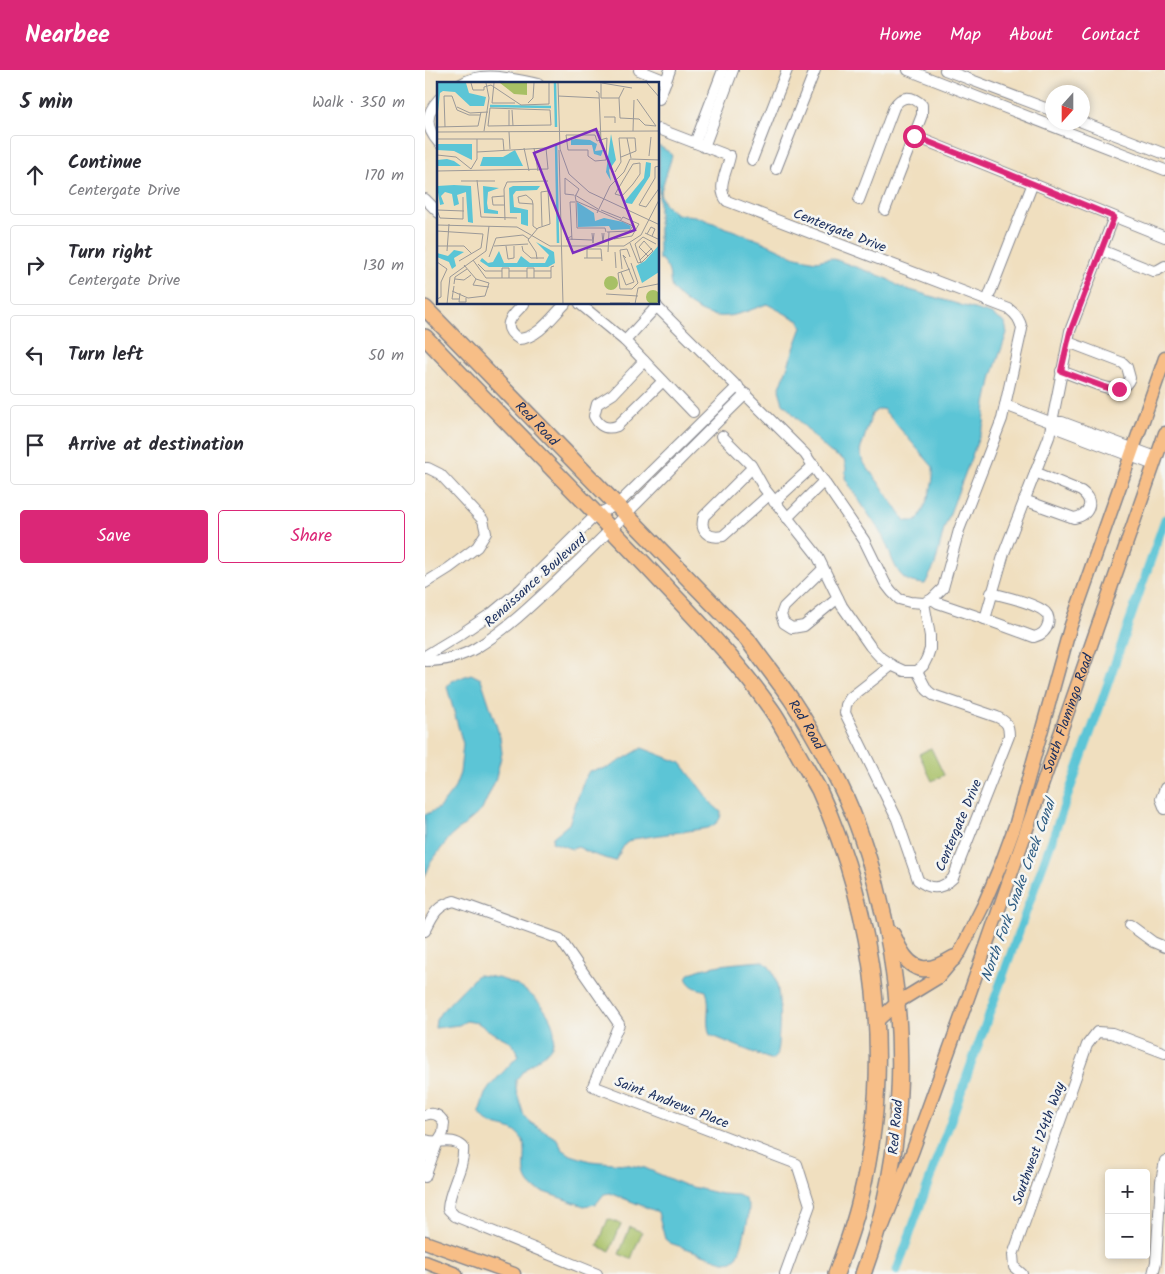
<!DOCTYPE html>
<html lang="en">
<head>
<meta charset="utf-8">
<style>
	:root { --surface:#fff; --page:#f2f2f3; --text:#2b2b33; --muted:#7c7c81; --line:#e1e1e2; --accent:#db2777 }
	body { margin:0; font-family:Kalam,sans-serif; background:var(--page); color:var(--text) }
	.controls { position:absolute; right:15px; bottom:15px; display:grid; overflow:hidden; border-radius:5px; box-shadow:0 2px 8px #0003 }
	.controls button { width:45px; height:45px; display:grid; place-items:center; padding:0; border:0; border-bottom:1px solid var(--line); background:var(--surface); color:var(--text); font:25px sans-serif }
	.compass { position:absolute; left:620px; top:15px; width:45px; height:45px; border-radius:50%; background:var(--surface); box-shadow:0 2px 8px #0003; rotate:201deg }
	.stop { position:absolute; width:15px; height:15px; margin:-11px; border:4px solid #db2777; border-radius:50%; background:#fff }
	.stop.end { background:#db2777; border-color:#fff; box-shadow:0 1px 5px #0008 }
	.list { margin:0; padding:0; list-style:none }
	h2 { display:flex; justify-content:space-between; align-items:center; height:65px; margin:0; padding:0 20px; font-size:21px }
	h2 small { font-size:16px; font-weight:400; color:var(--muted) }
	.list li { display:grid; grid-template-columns:32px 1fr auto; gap:15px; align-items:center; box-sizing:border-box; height:80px; margin:0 10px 10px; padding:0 10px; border:1px solid var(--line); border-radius:5px }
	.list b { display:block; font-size:19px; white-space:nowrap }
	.list p { margin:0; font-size:16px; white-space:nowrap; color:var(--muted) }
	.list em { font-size:16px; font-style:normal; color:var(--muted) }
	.actions { display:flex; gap:10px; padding:15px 20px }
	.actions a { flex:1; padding:11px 0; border:1px solid var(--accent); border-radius:5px; text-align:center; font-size:18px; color:var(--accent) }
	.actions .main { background:var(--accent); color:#fff }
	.icon { flex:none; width:28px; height:28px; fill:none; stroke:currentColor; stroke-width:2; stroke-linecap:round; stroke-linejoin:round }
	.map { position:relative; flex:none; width:740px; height:1204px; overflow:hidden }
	header { display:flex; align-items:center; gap:30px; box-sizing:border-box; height:70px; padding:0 25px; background:var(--accent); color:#fff }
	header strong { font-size:24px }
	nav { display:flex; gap:28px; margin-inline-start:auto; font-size:18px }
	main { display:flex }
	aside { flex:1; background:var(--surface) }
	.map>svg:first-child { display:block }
</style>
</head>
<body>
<header>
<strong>Nearbee</strong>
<nav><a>Home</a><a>Map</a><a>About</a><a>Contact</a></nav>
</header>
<main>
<aside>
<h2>5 min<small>Walk · 350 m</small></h2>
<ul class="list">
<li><svg class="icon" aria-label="ahead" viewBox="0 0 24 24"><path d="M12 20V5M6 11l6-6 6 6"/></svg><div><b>Continue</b><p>Centergate Drive</p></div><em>170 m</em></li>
<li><svg class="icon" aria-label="right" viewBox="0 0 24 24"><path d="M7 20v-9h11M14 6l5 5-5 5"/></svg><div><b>Turn right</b><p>Centergate Drive</p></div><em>130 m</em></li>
<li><svg class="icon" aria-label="left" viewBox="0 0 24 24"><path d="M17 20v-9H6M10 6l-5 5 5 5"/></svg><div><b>Turn left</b></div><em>50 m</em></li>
<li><svg class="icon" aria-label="arrive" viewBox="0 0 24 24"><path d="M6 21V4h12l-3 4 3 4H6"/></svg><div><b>Arrive at destination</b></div></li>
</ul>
<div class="actions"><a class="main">Save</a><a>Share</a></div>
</aside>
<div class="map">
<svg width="740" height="1204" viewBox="0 0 740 1204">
	<rect width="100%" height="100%" fill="#f6f6f2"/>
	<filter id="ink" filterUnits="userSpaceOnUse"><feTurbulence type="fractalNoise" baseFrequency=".02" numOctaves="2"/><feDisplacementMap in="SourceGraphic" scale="10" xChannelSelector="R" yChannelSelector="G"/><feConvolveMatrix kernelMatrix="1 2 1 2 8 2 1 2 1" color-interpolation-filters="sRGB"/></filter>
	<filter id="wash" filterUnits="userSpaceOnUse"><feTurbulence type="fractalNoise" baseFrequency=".0096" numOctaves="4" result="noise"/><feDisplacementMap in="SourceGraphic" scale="20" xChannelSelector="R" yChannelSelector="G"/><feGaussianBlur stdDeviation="1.12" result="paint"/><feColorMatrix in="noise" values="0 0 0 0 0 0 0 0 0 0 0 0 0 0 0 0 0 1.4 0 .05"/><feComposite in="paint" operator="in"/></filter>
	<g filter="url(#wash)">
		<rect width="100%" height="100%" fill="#f0dfbf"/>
		<g fill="#a7c065" stroke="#617862">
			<polygon points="506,678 519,705 507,711 494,684"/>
			<polygon points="183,1149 196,1154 185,1181 173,1176"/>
			<polygon points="205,1157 217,1162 206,1189 194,1184"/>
		</g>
		<g fill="#5bc5d6" stroke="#3b7a9a" fill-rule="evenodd">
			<path d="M234,76L244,82L247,86L235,124L239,134L251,144L270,146L336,171L371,187L391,191L406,188L461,208L475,217L566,244L580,253L582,263L567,306L561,334L559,354L519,459L510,495L500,514C492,513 485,513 478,507C467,496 465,480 458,467C446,446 431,428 420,408L421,398L419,390L405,382L394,372L358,333L354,320L377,257L374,251L342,234C311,245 294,255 264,234C259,230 251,225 247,218C244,212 246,205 243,199C241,196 238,192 236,189H234ZM458,339L508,397C510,415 501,435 492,451H480L457,417L438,392L435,381L447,344L452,340Z"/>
			<polygon points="46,604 56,609 75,667 77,683 70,711 57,740 25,767 6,792 0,807 0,745 14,738 29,719 35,703 38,674 22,617 27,611"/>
			<path d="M217,678L256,693L288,735L296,742C296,751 291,754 283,758L208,769L200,774L190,791L167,784L153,777L147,779L127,772L128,767L144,754L158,712L164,701L183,698Z"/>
			<path d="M337,891C361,902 354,963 352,985L347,990L285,965C279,949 287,936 281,921C271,918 264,917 261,907C274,894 318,893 337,891Z"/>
			<path d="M52,905C66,906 81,909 93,916C111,925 137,954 127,975C122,984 112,989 104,996C99,1000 95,1005 91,1010V1019L99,1046L106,1053L132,1069L137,1079L146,1085L165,1091L199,1094L220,1098L259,1115L296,1124L313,1125L319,1128L324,1136L323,1149L317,1174L312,1187L307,1191L301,1192L245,1173L240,1169L233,1142L185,1123L179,1124L171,1134L159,1136L110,1119C89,1104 109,1080 94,1065C83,1053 64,1061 54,1042L60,1024L66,1015L93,986L92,980L84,971L63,960L53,953L41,951L34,955L10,958L11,950L16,942Z"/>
		</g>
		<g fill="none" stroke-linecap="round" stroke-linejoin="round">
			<polyline stroke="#5bc5d6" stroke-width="9" points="472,1200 674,639 740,449"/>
		</g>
	</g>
	<g filter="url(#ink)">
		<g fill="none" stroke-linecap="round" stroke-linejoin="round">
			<defs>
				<g id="minor">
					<polyline points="214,0 241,11"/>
					<polyline points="483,0 740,100"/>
					<polyline points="520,0 628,41"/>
					<path d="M36,14C56,0 90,9 113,14"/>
					<path d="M14,29C0,44 0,57 14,73"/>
					<polyline points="234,29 245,0"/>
					<polyline points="657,52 740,84"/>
					<polyline points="234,59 299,84"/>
					<polyline points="489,66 740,167"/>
					<polyline points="270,73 298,0"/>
					<polyline points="279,77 308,0"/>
					<polyline points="327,90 362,0"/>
					<polyline points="351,99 390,0"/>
					<polyline points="0,129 14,143"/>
					<path d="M434,130L469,37C477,24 488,26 497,35V45L460,140"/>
					<polyline points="676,180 728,201 733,200 740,196"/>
					<polyline points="562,231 608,113"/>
					<path d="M99,234C87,246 74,256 94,269C113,268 127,247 140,234"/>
					<polyline points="155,234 200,271 268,342"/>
					<path d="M229,234L380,384L439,470L460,513L467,522L474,529L485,532L499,533L507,529L518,518L534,460L577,349L597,259C595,250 592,245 584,239L302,131C291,118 302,102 305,86"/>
					<polyline points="200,271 232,236"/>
					<path d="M219,291L188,324L172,334L169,346C174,356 181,360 192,356L238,311"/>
					<path d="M636,301C649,305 682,321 694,319C699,317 703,313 705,308L702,297L698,293L643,272"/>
					<polyline points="580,335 625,352 634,359 729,395"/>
					<polyline points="625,352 637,352 731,387"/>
					<polyline points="297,366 326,395 339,418 392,485 417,536 445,576 456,588 468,596 479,601 492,601 498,596 502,588 505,579 505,566 499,533"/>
					<polyline points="0,398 3,398 15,404 58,450 61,463 52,477 24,498 0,513"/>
					<path d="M327,398L279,446C274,461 283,469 298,466L344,425"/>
					<path d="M599,430L649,448C665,445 670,431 656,421L610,402"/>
					<polyline points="349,432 389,395"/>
					<polyline points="362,448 399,411"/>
					<polyline points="398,499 359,537 356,545 359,553 367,558 379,556 413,528"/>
					<polyline points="507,529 513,533 560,549 579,483 624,367 645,261 689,147"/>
					<path d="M560,549L609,567C616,565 621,562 623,554C624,551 624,546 621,543C613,534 579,526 566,523"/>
					<polyline points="0,586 36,564 67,543 95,520 172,444 192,435 313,316"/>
					<path d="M0,591C17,591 36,587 51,578C86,557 116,526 146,498C206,441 262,381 321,324"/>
					<path d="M467,595L425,628L421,635L420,643L472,749L493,810C505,820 516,820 528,808L584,666C584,655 582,652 572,647L508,625L502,620L492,601"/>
					<polyline points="740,718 736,729 740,739"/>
					<polyline points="705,855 728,872 740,877"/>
					<path d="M0,861C8,845 11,836 29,831L135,869L194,954L168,1016L372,1094L385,1135L360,1204"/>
					<path d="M0,1045C8,1042 15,1045 19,1053L18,1063L13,1071L0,1107"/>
					<path d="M0,1070C14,1075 26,1066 38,1077C40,1098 24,1118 23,1139L30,1146L172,1204"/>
					<polyline points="0,1086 5,1072"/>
					<polyline points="597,1204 589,1197 588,1185 662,975 672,962 687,963 740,983"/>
					<polyline points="728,1204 731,1192 736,1111 740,1091"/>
				</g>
				<g id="major">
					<polyline points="452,951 473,932 514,907 535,882 559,834 576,794 591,753 645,558 740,288"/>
					<path id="s1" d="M458,1156L488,1080L544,925L740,363"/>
					<polyline points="0,1172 89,1204"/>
					<polyline points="0,1192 31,1204"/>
				</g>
				<g id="highway">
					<path id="s2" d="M0,238L322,569C336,589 352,609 366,629C382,653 397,679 410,705C428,739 441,777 451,814C485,941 484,1080 438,1204"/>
					<path d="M0,267C75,346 152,423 227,502C268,546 311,589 346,639C356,653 363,668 372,682C379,695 387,707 394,720C452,848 469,994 435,1130C429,1156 420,1180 411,1204"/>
					<path d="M467,864C470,868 471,873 474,878C489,906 506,902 529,888"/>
				</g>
			</defs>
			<use href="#minor" stroke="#86878e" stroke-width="12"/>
			<use href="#major" stroke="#86878e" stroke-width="15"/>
			<use href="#highway" stroke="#86878e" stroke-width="18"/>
			<use href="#minor" stroke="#fff" stroke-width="10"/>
			<use href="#major" stroke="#f7be87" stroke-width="12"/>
			<use href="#highway" stroke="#f7be87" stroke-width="15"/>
		</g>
	</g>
	<g fill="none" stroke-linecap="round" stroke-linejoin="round" filter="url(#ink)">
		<polyline stroke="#db2777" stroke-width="6" points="489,66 584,104 689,147 645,262 636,301 685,319 694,319"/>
	</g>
	<g text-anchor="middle" stroke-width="5" stroke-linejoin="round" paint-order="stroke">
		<g font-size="14" fill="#1b2f5e" stroke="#f6f6f2">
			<text transform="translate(415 160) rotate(21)" y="5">Centergate Drive</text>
			<text dy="5" stroke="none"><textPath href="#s2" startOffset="161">Red Road</textPath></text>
			<text transform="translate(110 510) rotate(-42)" y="5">Renaissance Boulevard</text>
			<text dy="5" stroke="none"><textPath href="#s1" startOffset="545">South Flamingo Road</textPath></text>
			<text dy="5" stroke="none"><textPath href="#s2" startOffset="566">Red Road</textPath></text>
			<text transform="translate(533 755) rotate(-67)" y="5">Centergate Drive</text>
			<text transform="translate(247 1032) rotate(21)" y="5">Saint Andrews Place</text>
			<text transform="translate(470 1057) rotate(-85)" y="5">Red Road</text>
			<text transform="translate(613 1073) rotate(-70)" y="5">Southwest 124th Way</text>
		</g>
		<g font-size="15" font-style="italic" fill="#2e5c82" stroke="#f6f6f2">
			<text transform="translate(593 820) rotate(-70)" y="5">North Fork Snake Creek Canal</text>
		</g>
	</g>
	<g transform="translate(12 12)">
		<rect width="222" height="222" fill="#f0dfbf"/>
		<path d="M63,1H90V13L77,12ZM167 201a7 7 0 1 1 14 0a7 7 0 1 1-14 0ZM209 215a7 7 0 1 1 14 0a7 7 0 1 1-14 0Z" fill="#a7c065"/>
		<path d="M0,1H29L32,11L49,15L47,24H33L18,10L6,9L3,11L0,39ZM174,52L179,78L172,88L174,99L169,90ZM139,57L153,58L160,62L158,69L166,68L164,74L157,72L155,63H134V58ZM0,62H35V78L17,69L0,68ZM78,68L86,84H43L46,75H66ZM10,77L17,79L24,84H0V78ZM209,80L214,81L213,94L195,122L189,121L188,119L207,96ZM17,103L34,104L36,141L31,140L29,110L20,113L22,122L17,124L15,112L8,110L4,114L7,122L3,123L0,104ZM46,104L62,106L51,110L50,121L51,127L61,129V132L47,131ZM76,104H103L100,108L79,109L76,113L77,125L91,128V144L84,142V131H73L72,106ZM140,120L157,131L158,139L167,136L186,140L194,144L193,147L174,148L172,144L141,145ZM99,160L117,170L118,181L111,185H52L43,179L45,176L51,181L56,180L62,169L67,181H80L84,174L93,181H108L112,173ZM222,163V190L205,201L199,184L208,179ZM17,168L27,170L17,176L19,184L15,187L12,180L0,175V171L11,174Z" fill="#5bc5d6"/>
		<path fill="none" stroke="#5bc5d6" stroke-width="2.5" d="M118,1L119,45M53,24L114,25M119,62L121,161"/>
		<path fill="none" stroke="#9b9998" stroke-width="1" d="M34,1L36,8H47V5L54,3L84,23L112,22V1M57,1L55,21H78M121,1L123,67L132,92L152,110L223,143M164,1V16H182M165,1L195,6M210,1L223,16M187,6L182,16L183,36L202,37L208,43L219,44L200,17M159,9L162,11L164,59L163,61V49M121,14L162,16M91,21L96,16L97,1M20,25L33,31L51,30M53,26L113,28L114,43L51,44ZM72,28V44M75,28L76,44M167,35H178V41M0,45L41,44L44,30M8,45L7,14H15L20,28L32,33H43M47,49L52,16L49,1M196,49L197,18M0,50L223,49M72,50L73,67M129,53H158L160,59L170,56L169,78L158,79L151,74V68H131ZM190,56L194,76M0,57H66L67,69M87,66L92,89M97,66L101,89M122,68L126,222M0,73L19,75L34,87L40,77V57M212,74L214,55M203,81V92L196,102L185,114L178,112L196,82ZM222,84L218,85V96L202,123L209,125L223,105M0,89L111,87L109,66L40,70M178,90L184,80L182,56H198L199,69L184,75M40,98L44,135L80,136M24,99H58M70,100L111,99M137,113L128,112V96L142,107L139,113M67,114L55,115L56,123H67M139,119L138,113L161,127M96,122L82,121L81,115L89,113L95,118L96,122V144L100,147M0,128L3,136L26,137V115M0,128L27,129M164,128L184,136M160,131L173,104L187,90L193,77L223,78M68,138L67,107L70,100M0,143L80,145L113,164H187L204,153L223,116M0,149L46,152L44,166L22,179M169,150L168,146H140L139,119L196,144L192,149L170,150M155,151L156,161L157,151M165,151L166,161L167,151M208,151L223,158M210,152L214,145L218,147L215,154M135,154L129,157L155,158M177,157L195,154L202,142L186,135L183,139M135,158L133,120H138M193,161L201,181L205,180L216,169L207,159L202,165L211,174M0,164H27L35,172M57,164L91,162M69,164L71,177L77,176V164M85,164L86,169L94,176H107M10,169L12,142M171,170L172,150M178,170L179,186M52,175L59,156L86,153L92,157M147,176H165M150,176V167H164L165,179M100,177L99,170L91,158L101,146L113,142L111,109L104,110L105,144M36,178L49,196H114V185L117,184M203,178L215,166M0,180L10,187L4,200V215L0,217M204,181L198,162L206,155L219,162M41,182L48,189H65M27,183L39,197L52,201L48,214M185,187L183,168L190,167L193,175M193,187L181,191L183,207H195L201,201L194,181M72,189H90M97,189H114M184,190L189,203L197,200L186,173L189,176M65,196V186H72V196M90,196V186H97V196M18,197L27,198L34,193M39,197L36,203L52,205M17,202L18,195L30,187M17,204L15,217H22M201,206L221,202M15,209L31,216L48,214M23,211L22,220H29V216M169,212L201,214M173,221H193M10,222L13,195L49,169L52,144M198,222L201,206"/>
		<path fill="#7b2cbf" fill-opacity="0.15" stroke="#7b2cbf" stroke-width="2.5" d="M159,47L198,148L136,171L97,71Z"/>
		<rect width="222" height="222" fill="none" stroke="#1b2f5e" stroke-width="2.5"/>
	</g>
</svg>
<div class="controls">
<button>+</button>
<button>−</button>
</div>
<svg class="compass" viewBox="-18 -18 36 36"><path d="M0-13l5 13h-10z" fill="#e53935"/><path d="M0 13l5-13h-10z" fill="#7c7c81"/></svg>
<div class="stop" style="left:489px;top:66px"></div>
<div class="stop end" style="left:694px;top:319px"></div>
</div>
</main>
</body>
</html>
